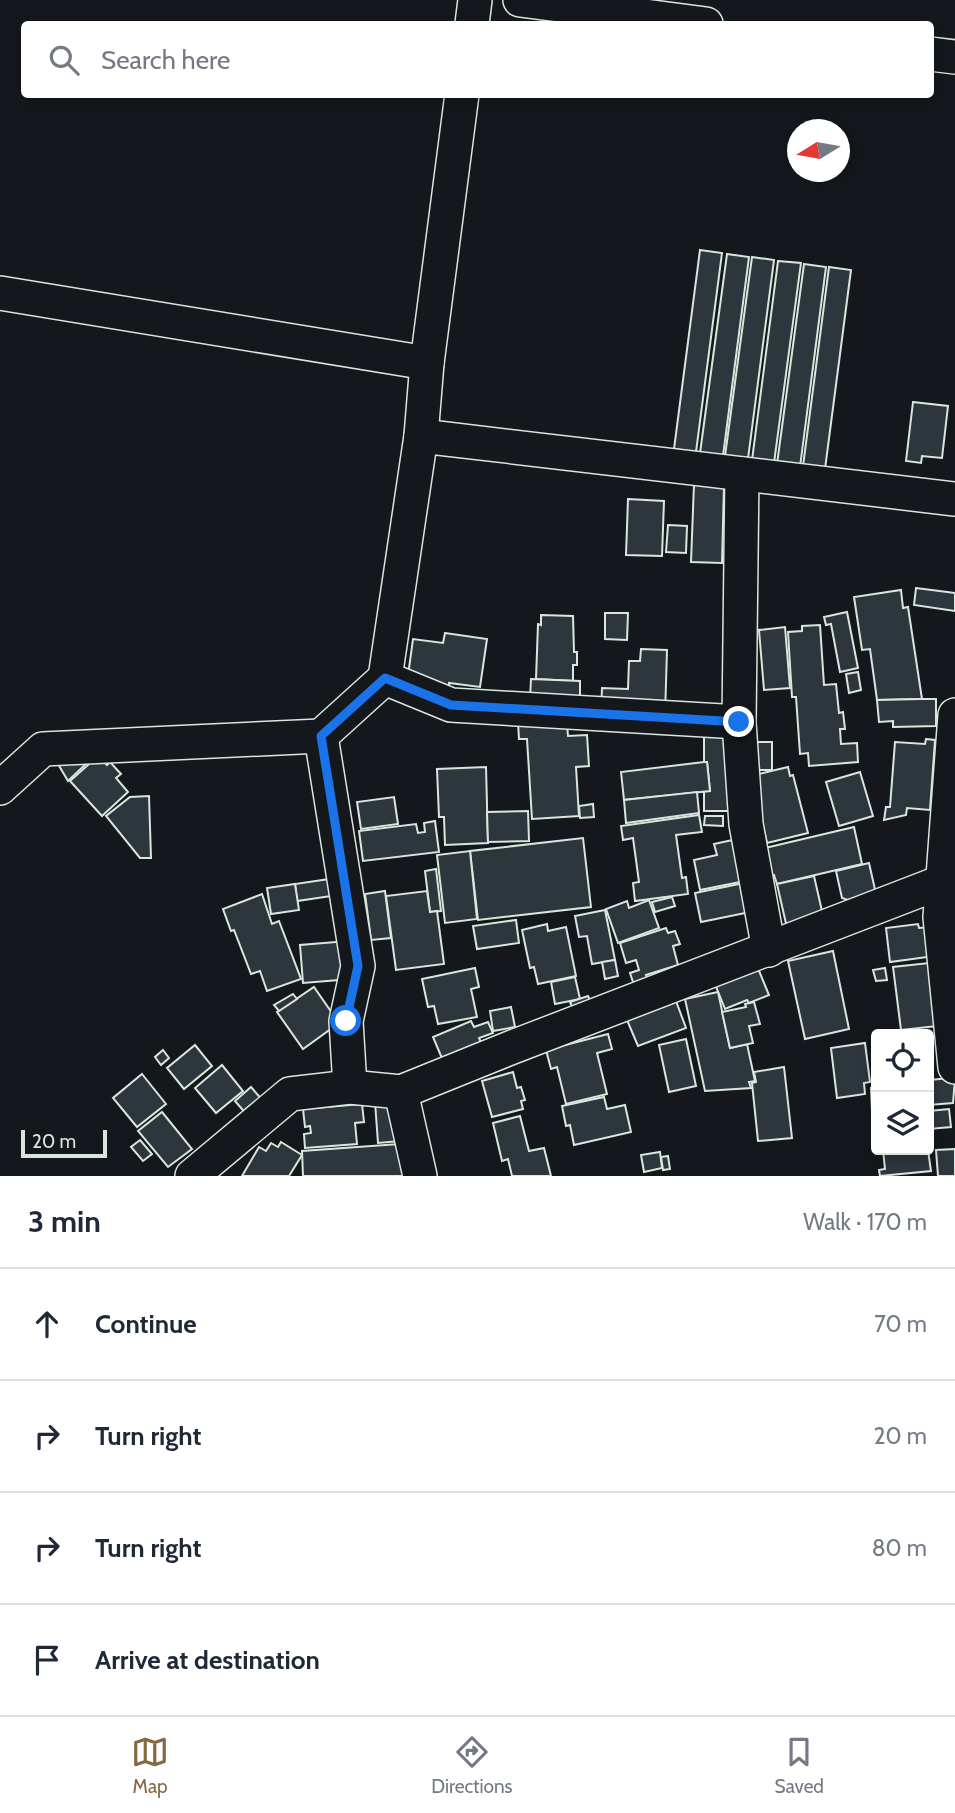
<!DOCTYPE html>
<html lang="en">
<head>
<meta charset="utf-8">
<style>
	:root { --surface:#fff; --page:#f6f6f7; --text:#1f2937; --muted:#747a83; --line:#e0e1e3; --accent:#846941 }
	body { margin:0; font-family:Cabin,sans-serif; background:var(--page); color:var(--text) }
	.controls { position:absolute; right:21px; bottom:21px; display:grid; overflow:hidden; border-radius:7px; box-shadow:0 4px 10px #0003 }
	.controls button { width:63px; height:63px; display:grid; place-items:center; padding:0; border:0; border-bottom:2px solid var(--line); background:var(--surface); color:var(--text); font:35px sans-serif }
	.compass { position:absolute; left:787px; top:119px; width:63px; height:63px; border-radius:50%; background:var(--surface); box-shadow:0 4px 10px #0003; rotate:259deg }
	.scale { position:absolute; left:21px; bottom:18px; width:86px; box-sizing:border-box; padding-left:7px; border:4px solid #d8e6dc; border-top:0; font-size:19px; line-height:24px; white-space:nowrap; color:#d8e6dc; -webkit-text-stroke:5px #14181c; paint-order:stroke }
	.stop { position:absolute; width:21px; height:21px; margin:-16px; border:5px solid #1a73e8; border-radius:50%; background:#fff }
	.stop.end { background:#1a73e8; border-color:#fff; box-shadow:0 2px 7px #0008 }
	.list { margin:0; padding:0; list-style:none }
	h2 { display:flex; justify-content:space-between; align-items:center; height:91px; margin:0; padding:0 28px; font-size:30px }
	h2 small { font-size:23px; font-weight:400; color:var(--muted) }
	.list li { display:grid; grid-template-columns:46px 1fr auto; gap:21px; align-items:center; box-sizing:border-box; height:112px; padding:0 28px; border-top:2px solid var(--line) }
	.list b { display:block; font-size:26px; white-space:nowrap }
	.list em { font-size:23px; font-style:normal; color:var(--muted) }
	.icon { flex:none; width:38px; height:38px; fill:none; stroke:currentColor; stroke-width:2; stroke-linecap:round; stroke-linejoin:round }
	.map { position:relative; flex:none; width:955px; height:1176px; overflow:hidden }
	.search { position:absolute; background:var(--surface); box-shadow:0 4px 10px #0003; left:21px; right:21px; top:21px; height:77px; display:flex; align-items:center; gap:18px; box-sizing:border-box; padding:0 24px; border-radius:7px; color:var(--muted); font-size:26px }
	.sheet { height:539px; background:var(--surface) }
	nav { display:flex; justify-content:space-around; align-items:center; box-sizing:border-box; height:98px; border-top:2px solid var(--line); background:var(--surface); font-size:19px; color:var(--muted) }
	nav a { display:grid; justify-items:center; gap:4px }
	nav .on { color:var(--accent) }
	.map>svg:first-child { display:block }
</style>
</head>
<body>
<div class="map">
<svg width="955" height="1176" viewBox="0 0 955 1176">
	<rect width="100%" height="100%" fill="#14181c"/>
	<g fill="#2c363c" stroke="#d8e6dc" stroke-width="2">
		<polygon points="700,250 722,253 696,452 674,449"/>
		<polygon points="727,254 749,257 723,456 700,453"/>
		<polygon points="752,257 774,260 748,459 725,456"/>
		<polygon points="778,261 801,263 774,463 752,460"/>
		<polygon points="804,264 826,267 800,467 777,464"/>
		<polygon points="829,267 851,270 825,469 803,466"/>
		<polygon points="913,402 948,406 942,458 922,456 921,463 906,461"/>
		<polygon points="694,484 724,485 722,563 691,562"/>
		<polygon points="628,499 664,501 662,556 626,555"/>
		<polygon points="668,525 687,526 686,553 666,552"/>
		<polygon points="916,588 955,593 955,611 914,605"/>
		<polygon points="901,590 903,608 908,607 922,699 877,700 870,649 862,650 854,597"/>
		<polygon points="847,612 858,668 840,672 831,624 826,625 824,617"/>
		<polygon points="605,613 628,613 627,640 605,639"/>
		<polygon points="541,615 573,616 574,652 577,652 577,665 573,665 573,681 536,679 538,624 541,625"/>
		<polygon points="820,625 824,685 836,684 839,713 843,712 845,729 840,729 841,744 857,743 858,762 809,766 808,753 800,754 796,697 792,697 788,632 802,631 802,626"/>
		<polygon points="785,627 790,688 764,690 759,630"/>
		<polygon points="445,633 487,639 480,687 449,683 449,689 407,683 413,639 443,643"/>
		<polygon points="641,649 667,650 665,716 601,713 602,688 628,689 629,661 640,661"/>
		<polygon points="858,672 861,690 849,693 846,674"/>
		<polygon points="531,679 580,681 580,709 530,699"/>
		<polygon points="922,699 936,699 936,726 893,727 893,721 879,722 877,700"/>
		<polygon points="518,722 567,724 568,736 587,735 589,766 576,767 579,816 532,819 527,739 519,739"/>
		<polygon points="704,732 735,732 735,811 704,811 704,791 710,791 707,762 704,762"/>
		<polygon points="926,739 935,740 930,810 907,808 906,815 884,820 886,807 890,807 895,742 925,744"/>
		<rect x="756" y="742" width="16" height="28"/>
		<polygon points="98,756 107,765 110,762 121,774 116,778 128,792 102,816 70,781"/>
		<polygon points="89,761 68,781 58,764"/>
		<polygon points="704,762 707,762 710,791 624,800 621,772"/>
		<polygon points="486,767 488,843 445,845 444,817 439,817 437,769"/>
		<polygon points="788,767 790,776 793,775 808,833 767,843 754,789 755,775"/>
		<polygon points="860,772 873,816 839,826 826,782"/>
		<polygon points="697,792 699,813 626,823 624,800"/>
		<polygon points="149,796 151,858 140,858 106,816 130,797"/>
		<polygon points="394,797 398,824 361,829 357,802"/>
		<polygon points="593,804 594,817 580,818 579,806"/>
		<polygon points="528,811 529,841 488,842 487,812"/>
		<polygon points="699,815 702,832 676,835 682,878 686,877 688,894 635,901 633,883 639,882 633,838 623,840 621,826"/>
		<polygon points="705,816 723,816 723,826 704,825"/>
		<polygon points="435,821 439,852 363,861 359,831 416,824 418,833 425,832 424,823"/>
		<polygon points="854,827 862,864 777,884 774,875 771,876 765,848"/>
		<polygon points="583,838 591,907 478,920 470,851"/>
		<polygon points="742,838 750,880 700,890 694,860 717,855 714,844"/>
		<polygon points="470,851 477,919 445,923 437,855"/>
		<polygon points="869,863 876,894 848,900 842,898 836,871"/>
		<polygon points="436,869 441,911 430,912 425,871"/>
		<polygon points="814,876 824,920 787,928 777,884"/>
		<polygon points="343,877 345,894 297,901 295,884"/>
		<polygon points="749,882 755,911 701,922 695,893"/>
		<polygon points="295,884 299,910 271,914 267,888"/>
		<polygon points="385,891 391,938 371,940 365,894"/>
		<polygon points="427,891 430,912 437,911 444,964 396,970 386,896"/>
		<polygon points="262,894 272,924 279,921 301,979 267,991 260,971 251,974 234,930 231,931 223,909"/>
		<polygon points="672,897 675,906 655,912 652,902"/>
		<polygon points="649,900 659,928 618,943 606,909 627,901 629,908"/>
		<polygon points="605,910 615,960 592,964 587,936 579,937 575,916"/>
		<polygon points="516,920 519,943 477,949 473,926"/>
		<polygon points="547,924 548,931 566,927 576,976 538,984 534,967 530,968 522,930"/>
		<polygon points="918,924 919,928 931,927 935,956 890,962 886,928"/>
		<polygon points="666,928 668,933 675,931 680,944 673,946 678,965 646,975 649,983 635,988 630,973 639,970 636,960 626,963 620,943"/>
		<polygon points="348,941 351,979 303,983 300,945"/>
		<polygon points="833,951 849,1029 805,1039 788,961"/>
		<polygon points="615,960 618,976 605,979 602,962"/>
		<polygon points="929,963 937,1026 901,1030 893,967"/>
		<polygon points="757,966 769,995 749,1003 747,1000 725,1009 715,984"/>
		<polygon points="475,968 479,987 471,989 477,1017 438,1024 434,1006 428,1007 422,979"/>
		<polygon points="885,968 887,980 876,981 873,970"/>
		<polygon points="575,977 580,999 555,1004 551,982"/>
		<polygon points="314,987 339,1023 303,1049 277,1012"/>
		<polygon points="718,992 730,1048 747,1044 755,1081 749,1082 751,1088 705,1091 685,999"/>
		<polygon points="293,994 297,999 279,1011 274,1005"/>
		<polygon points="588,996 592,1005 574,1011 570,1002"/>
		<polygon points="676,1001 686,1028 638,1046 627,1020"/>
		<polygon points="754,1002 760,1024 749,1026 753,1043 730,1048 722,1012 746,1007 745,1004"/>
		<polygon points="511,1007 515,1027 493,1031 490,1011"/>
		<polygon points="471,1021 474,1027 488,1022 493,1033 479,1038 485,1052 446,1068 433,1037"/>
		<polygon points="608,1034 612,1049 597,1053 607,1094 566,1104 557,1067 551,1069 546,1050"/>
		<polygon points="686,1039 696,1086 669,1092 659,1045"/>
		<polygon points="865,1043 870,1082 864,1083 865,1094 837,1098 831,1048"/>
		<polygon points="195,1045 212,1066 184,1089 167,1068"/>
		<polygon points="163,1050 169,1058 161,1065 155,1057"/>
		<polygon points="222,1065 243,1091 216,1113 195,1088"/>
		<polygon points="784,1067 792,1138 758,1141 752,1083 756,1082 754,1072"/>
		<polygon points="513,1072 517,1088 521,1087 525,1100 521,1101 523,1109 492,1117 482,1081"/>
		<polygon points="142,1074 166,1104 137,1127 113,1098"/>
		<polygon points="951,1078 955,1079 953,1103 929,1105 929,1080"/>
		<polygon points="251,1087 264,1102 248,1116 235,1101"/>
		<polygon points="871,1088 876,1088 876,1111 872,1111"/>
		<polygon points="604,1097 607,1109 625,1105 631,1132 574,1145 570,1125 566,1126 562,1106"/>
		<polygon points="401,1100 400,1141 378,1143 375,1102"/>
		<polygon points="362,1104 364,1122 355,1123 357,1144 305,1148 304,1134 311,1133 310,1126 305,1127 303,1109"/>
		<polygon points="949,1109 951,1127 929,1129 929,1111"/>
		<polygon points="162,1112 192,1149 168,1167 138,1131"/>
		<polygon points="520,1116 529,1151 544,1148 551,1176 512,1176 508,1159 502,1161 493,1123"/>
		<polygon points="140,1140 152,1154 143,1161 131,1147"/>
		<polygon points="281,1142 302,1155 289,1176 242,1176 259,1147 266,1151 271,1143 278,1147"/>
		<polygon points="399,1144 406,1176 303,1176 302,1151"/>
		<polygon points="955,1149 955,1176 938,1176 936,1150"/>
		<polygon points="883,1150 928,1150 931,1171 880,1176 879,1170 885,1169"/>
		<polygon points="660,1152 662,1168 644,1172 641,1155"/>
		<polygon points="668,1156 670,1169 663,1170 661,1157"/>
	</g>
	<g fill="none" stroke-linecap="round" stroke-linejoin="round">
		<defs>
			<g id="minor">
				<polyline points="520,0 706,24"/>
				<polyline points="472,24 475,0"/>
				<polyline points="930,54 955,57"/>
				<polyline points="462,94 427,363 421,436 385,678 451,705 739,722"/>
				<polyline points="0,293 427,363"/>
				<polyline points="421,436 955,499"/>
				<polyline points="742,474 739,722 746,824 769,950"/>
				<polyline points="955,715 940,917 955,1067"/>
				<polyline points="0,788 43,749 321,736"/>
				<polyline points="350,1087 346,1021 358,966 321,736 385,678"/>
				<polyline points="401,1092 420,1176"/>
				<polyline points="192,1176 290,1094 350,1087 401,1092 510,1048 944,881 955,875"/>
			</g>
		</defs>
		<use href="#minor" stroke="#d8e6dc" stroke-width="36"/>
		<use href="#minor" stroke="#14181c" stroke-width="33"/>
	</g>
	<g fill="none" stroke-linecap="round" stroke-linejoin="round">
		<polyline stroke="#1a73e8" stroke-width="9" points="346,1021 358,966 321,736 385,678 451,705 739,722"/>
	</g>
</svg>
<div class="controls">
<button><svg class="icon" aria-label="locate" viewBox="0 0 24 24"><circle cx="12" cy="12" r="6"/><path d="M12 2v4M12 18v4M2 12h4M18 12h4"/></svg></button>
<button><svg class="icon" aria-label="layers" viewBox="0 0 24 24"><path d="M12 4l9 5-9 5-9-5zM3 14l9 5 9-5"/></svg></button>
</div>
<svg class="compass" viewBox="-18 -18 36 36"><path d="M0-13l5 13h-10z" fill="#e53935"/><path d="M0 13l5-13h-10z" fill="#747a83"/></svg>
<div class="scale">20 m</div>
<div class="stop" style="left:346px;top:1021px"></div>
<div class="stop end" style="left:739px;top:722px"></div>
<div class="search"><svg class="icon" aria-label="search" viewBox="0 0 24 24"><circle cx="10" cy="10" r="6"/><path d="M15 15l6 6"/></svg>Search here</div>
</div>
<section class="sheet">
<h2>3 min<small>Walk · 170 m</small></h2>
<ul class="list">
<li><svg class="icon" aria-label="ahead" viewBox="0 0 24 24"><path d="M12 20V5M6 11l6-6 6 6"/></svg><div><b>Continue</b></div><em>70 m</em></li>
<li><svg class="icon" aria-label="right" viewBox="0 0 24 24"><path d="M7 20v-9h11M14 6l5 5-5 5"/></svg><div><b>Turn right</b></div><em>20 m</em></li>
<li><svg class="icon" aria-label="right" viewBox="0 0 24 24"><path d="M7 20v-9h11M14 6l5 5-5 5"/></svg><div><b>Turn right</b></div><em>80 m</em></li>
<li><svg class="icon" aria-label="arrive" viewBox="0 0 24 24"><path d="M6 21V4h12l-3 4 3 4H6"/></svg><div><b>Arrive at destination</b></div></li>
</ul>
</section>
<nav>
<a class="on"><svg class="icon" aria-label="map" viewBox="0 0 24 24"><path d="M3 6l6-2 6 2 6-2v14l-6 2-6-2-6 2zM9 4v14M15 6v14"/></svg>Map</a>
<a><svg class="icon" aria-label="directions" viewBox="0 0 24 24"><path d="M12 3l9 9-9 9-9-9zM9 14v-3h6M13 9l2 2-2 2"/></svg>Directions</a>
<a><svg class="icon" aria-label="saved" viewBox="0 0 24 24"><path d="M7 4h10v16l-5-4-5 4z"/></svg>Saved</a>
</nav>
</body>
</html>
